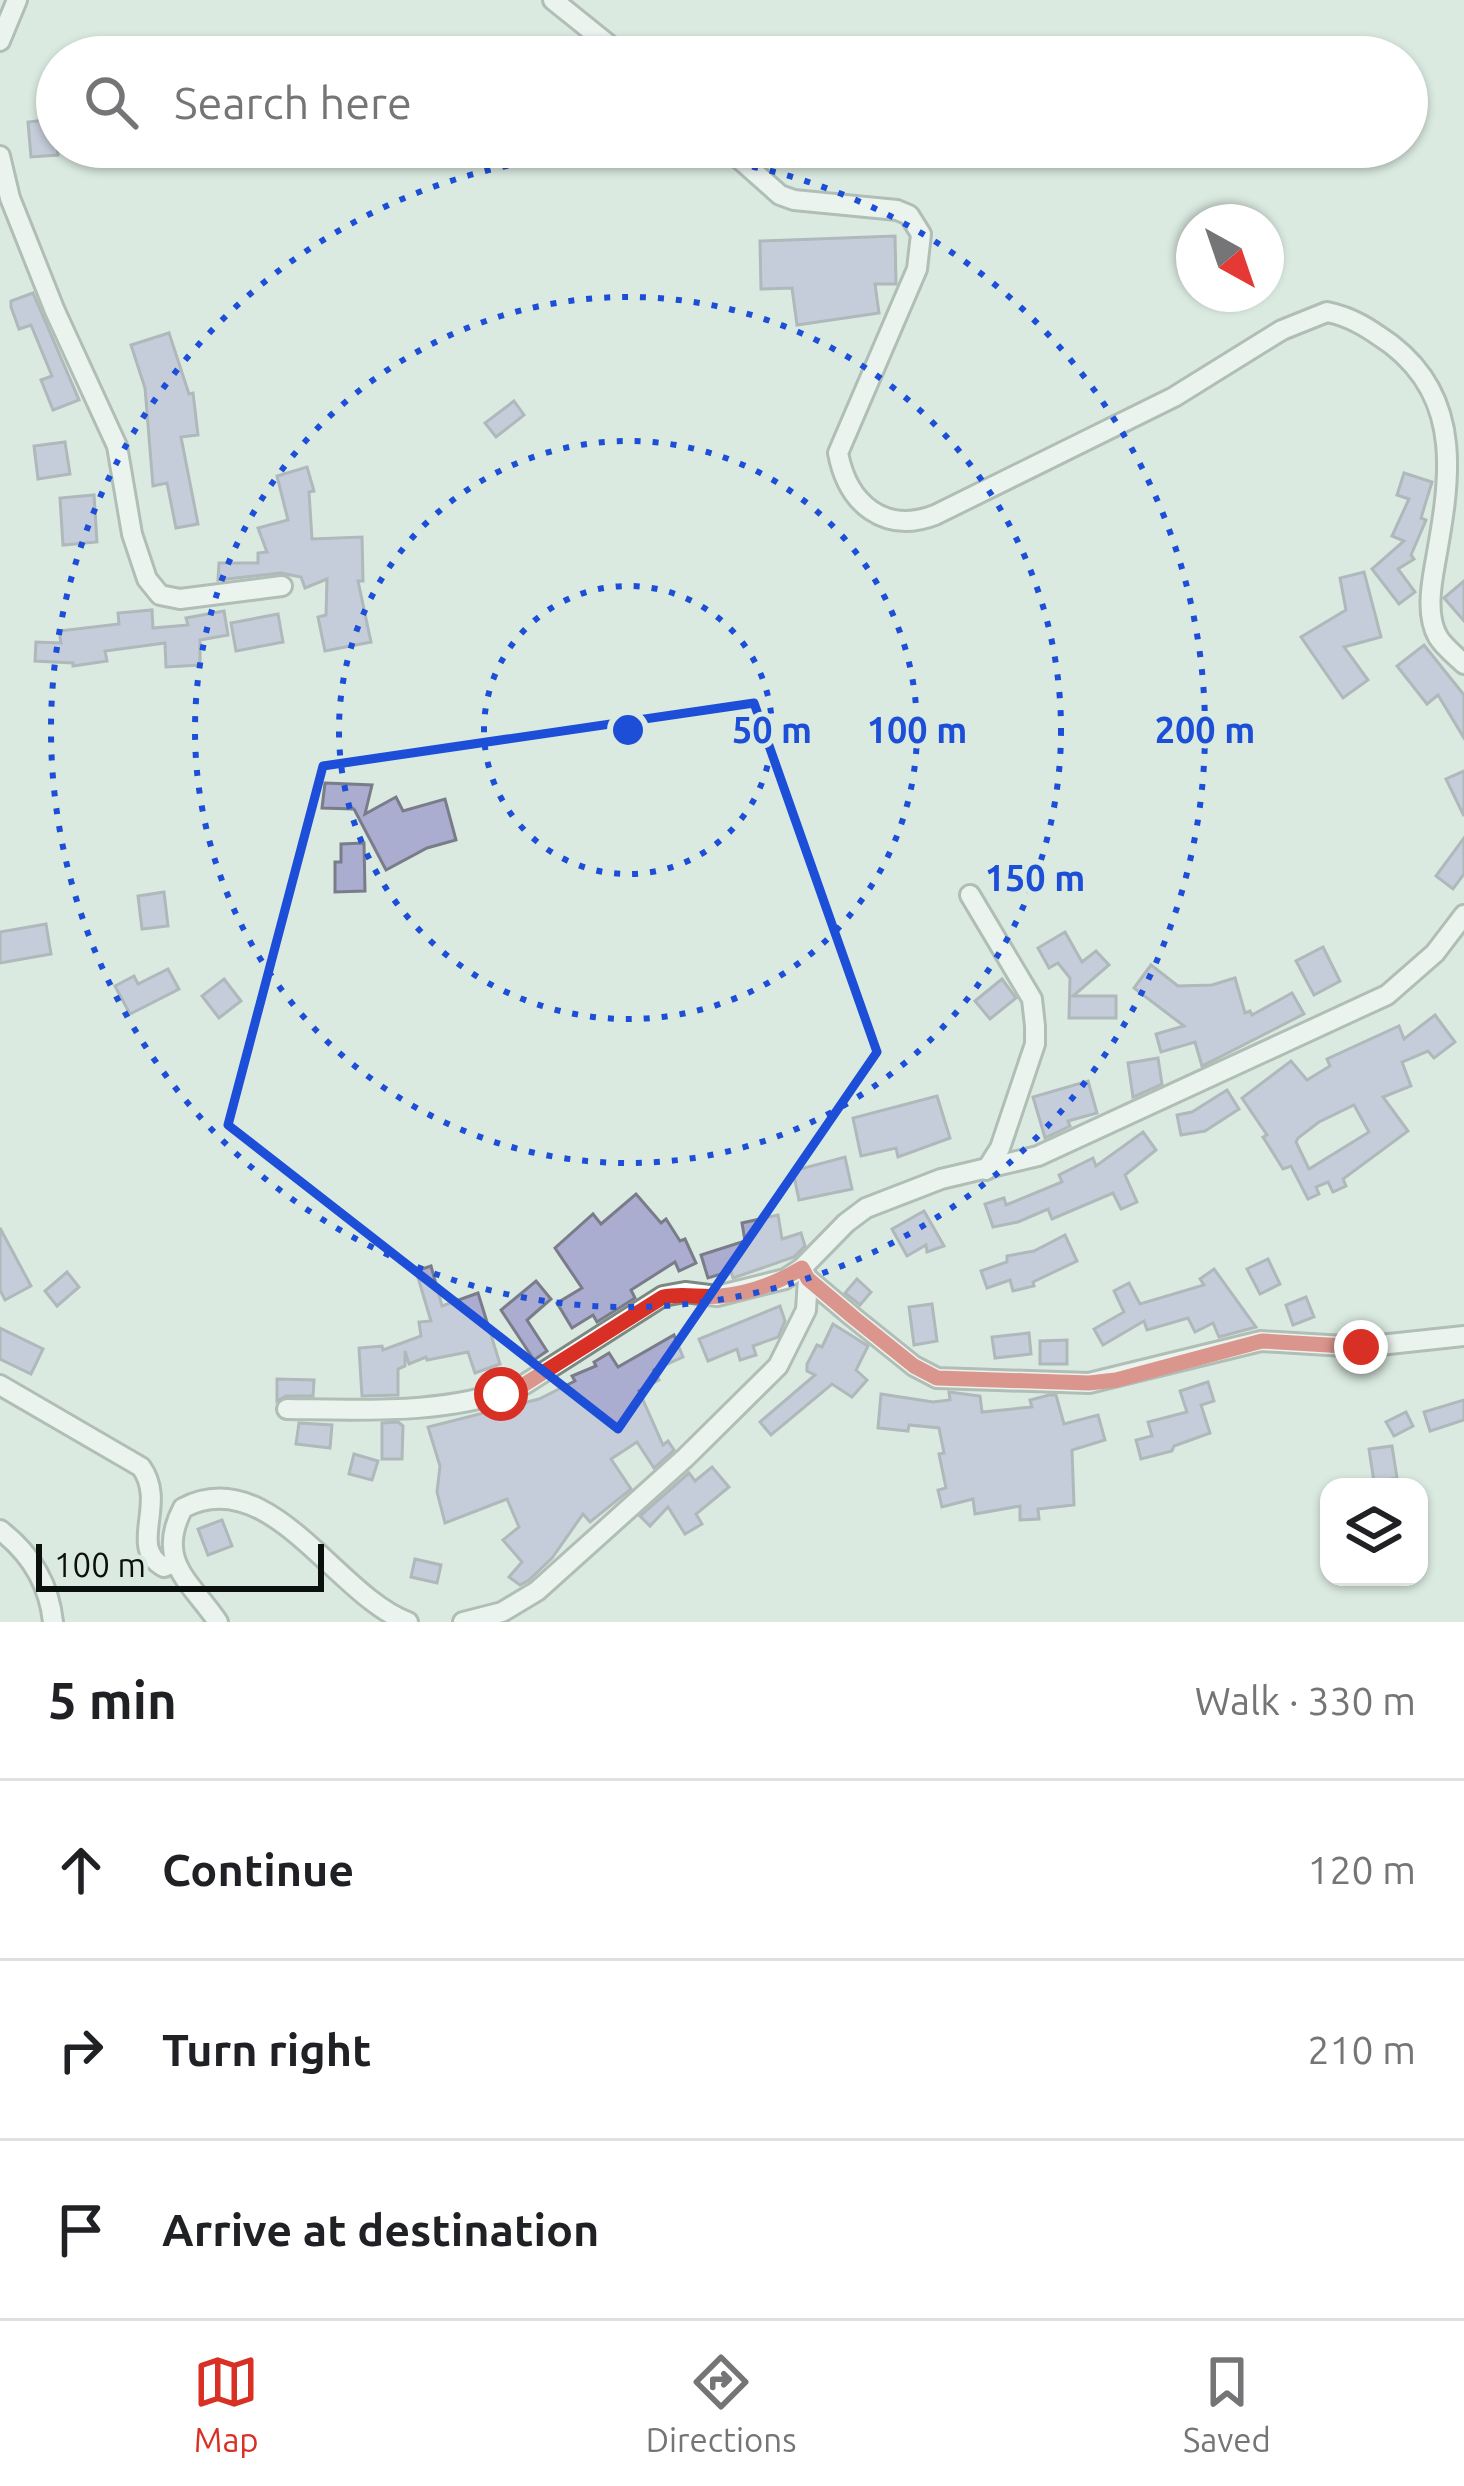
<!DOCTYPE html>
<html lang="en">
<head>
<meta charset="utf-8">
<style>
	:root { --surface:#fff; --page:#f2f2f2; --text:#202124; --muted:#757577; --line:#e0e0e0; --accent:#d93025 }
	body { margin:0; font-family:Ubuntu,sans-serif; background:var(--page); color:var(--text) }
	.controls { position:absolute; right:36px; bottom:36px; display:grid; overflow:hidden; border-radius:24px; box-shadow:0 3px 9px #0004 }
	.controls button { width:108px; height:108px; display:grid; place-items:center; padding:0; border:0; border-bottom:3px solid var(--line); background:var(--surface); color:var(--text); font:60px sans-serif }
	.compass { position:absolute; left:1176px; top:204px; width:108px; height:108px; border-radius:50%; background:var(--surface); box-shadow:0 3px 9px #0004; rotate:140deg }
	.scale { position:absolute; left:36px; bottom:30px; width:288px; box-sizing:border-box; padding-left:12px; border:6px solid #0a100d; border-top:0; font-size:33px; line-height:42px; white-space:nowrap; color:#0a100d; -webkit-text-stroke:9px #daeae1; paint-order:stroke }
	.stop { position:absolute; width:36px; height:36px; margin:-27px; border:9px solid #d93025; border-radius:50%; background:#fff }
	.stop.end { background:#d93025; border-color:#fff; box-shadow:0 3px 12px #0008 }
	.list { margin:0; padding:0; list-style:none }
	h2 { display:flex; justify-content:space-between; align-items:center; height:156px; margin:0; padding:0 48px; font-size:51px }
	h2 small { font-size:39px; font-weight:400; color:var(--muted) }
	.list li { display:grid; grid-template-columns:78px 1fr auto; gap:36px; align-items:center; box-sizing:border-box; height:180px; padding:0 48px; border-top:3px solid var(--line) }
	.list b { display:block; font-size:45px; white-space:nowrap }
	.list em { font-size:39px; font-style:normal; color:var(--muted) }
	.icon { flex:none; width:66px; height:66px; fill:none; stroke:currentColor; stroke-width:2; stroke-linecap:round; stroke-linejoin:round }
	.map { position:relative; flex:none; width:1464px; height:1622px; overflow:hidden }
	.search { position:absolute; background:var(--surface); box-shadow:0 3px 9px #0004; left:36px; right:36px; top:36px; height:132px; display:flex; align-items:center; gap:30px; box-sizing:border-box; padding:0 42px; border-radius:66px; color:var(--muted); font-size:45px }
	.sheet { height:696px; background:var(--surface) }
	nav { display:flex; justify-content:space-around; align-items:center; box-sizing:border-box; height:168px; border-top:3px solid var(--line); background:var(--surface); font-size:33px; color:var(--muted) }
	nav a { display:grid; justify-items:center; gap:6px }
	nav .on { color:var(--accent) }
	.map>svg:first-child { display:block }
</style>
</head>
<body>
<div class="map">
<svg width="1464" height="1622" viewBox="0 0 1464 1622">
	<rect width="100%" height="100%" fill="#daeae1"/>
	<g fill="#aaacd0" stroke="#7b7c89" stroke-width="3" fill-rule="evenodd">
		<polygon points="55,119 58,155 31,157 28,122"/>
		<polygon points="895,236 896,284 875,284 879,313 797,325 792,288 761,289 760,241"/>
		<polygon points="33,293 79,400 53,410 41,380 52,376 31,325 19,329 11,307 11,301"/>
		<polygon points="169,333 189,394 193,393 198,435 181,437 198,524 176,528 167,483 153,486 145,388 131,345"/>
		<polygon points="514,401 524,415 496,437 485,423"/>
		<polygon points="65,442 70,474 38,479 34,446"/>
		<polygon points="307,467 314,491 309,492 312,539 362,537 363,581 358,581 371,642 325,651 318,617 326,615 327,579 305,588 301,577 281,573 218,580 219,563 258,563 258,553 267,552 258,528 288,520 277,476"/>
		<polygon points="1404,473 1432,482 1421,518 1426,520 1411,555 1414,559 1398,569 1415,592 1399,604 1372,569 1404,541 1392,536 1409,499 1397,495"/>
		<polygon points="94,495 97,542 63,545 60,498"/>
		<polygon points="1364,572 1381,637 1344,647 1368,680 1343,698 1301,637 1346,610 1340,578"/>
		<polygon points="1464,581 1464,621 1444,598"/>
		<polygon points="152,610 153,628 188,625 186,618 224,611 228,635 200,640 200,665 166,667 165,643 105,651 107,661 73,666 73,663 35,661 36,642 61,643 59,631 119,624 118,613"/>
		<polygon points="278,614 283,642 236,651 231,623"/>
		<polygon points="1424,645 1464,695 1464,738 1438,695 1427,704 1397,666"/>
		<polygon points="1464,771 1464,816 1446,779"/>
		<polygon points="325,783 372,785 365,814 396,797 403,811 445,799 456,840 427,848 386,870 354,809 322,808"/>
		<polygon points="1464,838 1464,874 1453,889 1436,876"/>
		<polygon points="364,843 365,891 335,892 335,862 341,862 341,844"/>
		<polygon points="164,892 168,926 142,929 138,896"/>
		<polygon points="46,924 51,954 0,963 0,932"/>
		<polygon points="1065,932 1082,962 1096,951 1109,965 1073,996 1116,996 1116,1018 1069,1018 1070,978 1058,963 1049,968 1038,948"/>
		<polygon points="1323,947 1340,981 1314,995 1296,961"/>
		<polygon points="1151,965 1178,986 1212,985 1235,978 1245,1013 1250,1011 1252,1015 1292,993 1304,1014 1202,1066 1195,1042 1161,1052 1156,1034 1184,1026 1134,988"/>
		<polygon points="168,969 179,989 130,1014 115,986 134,976 138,984"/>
		<polygon points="224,979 241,1001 219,1018 202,996"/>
		<polygon points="1002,979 1016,998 990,1019 975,1001"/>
		<path d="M1435,1015L1455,1042L1434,1058L1428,1051L1402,1062L1411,1086L1383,1097L1408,1131L1343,1179L1346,1186L1333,1192L1328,1182L1316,1187L1319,1194L1308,1199L1291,1166L1283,1169L1263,1137L1267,1135L1242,1098L1291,1061L1307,1080L1330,1066L1327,1059L1399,1026L1404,1039ZM1354,1105L1369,1132L1309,1169L1296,1142L1298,1138L1319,1122Z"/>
		<polygon points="1158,1058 1162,1084 1133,1097 1128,1063"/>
		<polygon points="1088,1081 1097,1113 1068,1121 1070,1126 1045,1138 1033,1097"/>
		<polygon points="1227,1090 1239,1109 1205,1131 1181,1135 1177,1115 1192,1112"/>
		<polygon points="937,1096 950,1138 898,1157 896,1148 861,1156 853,1118"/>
		<polygon points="1143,1132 1156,1150 1125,1175 1137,1202 1121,1209 1113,1193 1052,1219 1048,1209 1018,1222 993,1227 985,1204 1004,1198 1006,1205 1062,1182 1059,1175 1093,1158 1096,1166"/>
		<polygon points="845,1157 852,1189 799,1200 793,1171"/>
		<polygon points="636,1194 661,1223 666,1219 680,1241 685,1239 696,1263 679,1271 675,1262 631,1290 635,1298 597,1322 593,1315 572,1328 557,1303 582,1288 555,1248 593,1214 601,1224"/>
		<polygon points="924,1211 944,1246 927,1252 926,1245 907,1256 892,1229"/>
		<polygon points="778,1215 782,1239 801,1233 805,1246 794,1257 733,1278 731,1271 708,1278 701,1255 745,1241 742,1223"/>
		<polygon points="0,1228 31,1286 5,1300 0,1290"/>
		<polygon points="1065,1235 1077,1261 1033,1282 1034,1286 1013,1291 1010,1280 987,1288 981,1271 1007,1262 1007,1256 1034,1251"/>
		<polygon points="1268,1259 1280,1284 1260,1294 1247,1269"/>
		<polygon points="431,1266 442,1306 478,1293 500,1364 475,1373 468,1352 427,1360 426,1357 409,1364 405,1351 405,1366 398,1369 398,1395 362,1396 359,1348 382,1346 383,1350 421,1336 419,1322 431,1321 416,1271"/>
		<polygon points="1214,1269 1256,1327 1219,1337 1213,1323 1195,1332 1188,1318 1147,1330 1144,1321 1103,1345 1094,1329 1124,1312 1114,1291 1129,1283 1140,1304 1204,1285 1200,1279"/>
		<polygon points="67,1272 79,1287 57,1306 45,1291"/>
		<polygon points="857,1279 871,1292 860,1305 845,1293"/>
		<polygon points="536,1281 551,1299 527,1320 547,1351 534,1360 501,1310"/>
		<polygon points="1306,1297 1314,1317 1293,1325 1286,1305"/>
		<polygon points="932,1304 937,1341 914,1345 909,1307"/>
		<polygon points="780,1306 785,1321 778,1337 753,1346 756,1355 740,1360 737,1349 708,1361 699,1339"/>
		<polygon points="833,1324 868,1346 856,1370 867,1380 852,1397 832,1384 771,1435 760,1422 815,1375 807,1371 807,1364 817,1345 822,1347"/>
		<polygon points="0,1328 43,1349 31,1374 0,1359"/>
		<polygon points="1029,1333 1031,1354 995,1358 992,1337"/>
		<polygon points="674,1335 683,1357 654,1370 659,1380 639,1391 663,1445 668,1441 674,1450 654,1468 637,1442 611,1459 631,1489 590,1522 583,1514 552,1558 529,1580 520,1585 509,1577 522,1562 503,1540 519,1527 507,1499 445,1523 437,1492 440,1466 428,1427 539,1399 575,1381 572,1376 596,1366 594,1362 609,1353 618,1367"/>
		<polygon points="1067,1340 1067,1364 1040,1364 1040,1341"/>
		<polygon points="277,1379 314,1380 313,1396 286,1396 277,1401"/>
		<polygon points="1208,1382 1214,1401 1201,1405 1210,1433 1174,1446 1172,1451 1141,1459 1136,1440 1152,1436 1148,1422 1187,1412 1180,1391"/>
		<polygon points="949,1392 980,1396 982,1412 1032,1407 1030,1400 1049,1395 1056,1395 1064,1424 1098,1415 1105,1440 1072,1450 1074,1505 1038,1509 1039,1519 1020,1520 1020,1506 975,1514 973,1499 942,1507 938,1490 946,1488 939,1454 944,1453 939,1428 909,1425 908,1431 878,1428 881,1394 933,1402 950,1400"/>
		<polygon points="1464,1400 1464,1420 1430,1431 1424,1412"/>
		<polygon points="1406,1412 1413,1426 1394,1436 1386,1422"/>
		<polygon points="398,1422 403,1426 402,1459 382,1459 382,1423"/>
		<polygon points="299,1423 332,1425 330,1448 296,1444"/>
		<polygon points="1392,1446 1397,1478 1374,1482 1369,1449"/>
		<polygon points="354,1454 378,1461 372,1480 349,1474"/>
		<polygon points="712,1467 729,1487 696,1514 702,1524 685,1534 668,1507 650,1526 640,1516 689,1473 695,1481"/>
		<polygon points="222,1520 232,1546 208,1555 198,1529"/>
		<polygon points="415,1559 441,1565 437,1583 411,1577"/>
	</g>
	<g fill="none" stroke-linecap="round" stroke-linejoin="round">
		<defs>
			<g id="minor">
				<polyline points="553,0 624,57"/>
				<polyline points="0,41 17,0"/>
				<path d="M726,147L780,195L794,200L897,210L909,215L921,234L917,269L838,453C848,505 885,534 935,515L1174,397L1282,330L1327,312C1353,317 1371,330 1392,345C1464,401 1450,481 1435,564C1431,586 1426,616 1438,637C1444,647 1456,656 1464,664"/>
				<polyline points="0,156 10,198 55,311 117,446 132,534 147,579 160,595 180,599 282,586"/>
				<polyline points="970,895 1032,999 1035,1026 1035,1044 1000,1148 986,1170"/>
				<polyline points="802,1268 808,1279 853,1317 914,1366 937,1378 1089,1383 1261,1341 1361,1347 1464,1336"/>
				<path d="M0,1385L141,1467C168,1504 127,1547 164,1567L174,1563"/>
				<path d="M287,1409C365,1410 453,1415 525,1384L663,1296L685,1292L717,1296L785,1279L802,1268L846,1223L866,1208L941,1179L1038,1156L1387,995L1435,953L1464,915"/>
				<path d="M0,1530C30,1553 49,1584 53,1622"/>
				<path d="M218,1622C190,1581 155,1561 183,1508C270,1462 336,1596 408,1622"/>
				<polyline points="463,1622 502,1612 537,1591 685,1458 778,1366 806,1310 808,1279"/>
			</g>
		</defs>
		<use href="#minor" stroke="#7c8982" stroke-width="24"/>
		<use href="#minor" stroke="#fff" stroke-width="18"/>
	</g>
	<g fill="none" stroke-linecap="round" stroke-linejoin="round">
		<path stroke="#d93025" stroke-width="15" d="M501,1394L525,1384L663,1297C683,1293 701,1298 721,1296C750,1293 777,1283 802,1268L808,1279L853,1317L914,1366L937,1378L1089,1383L1116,1380L1262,1341L1361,1347"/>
	</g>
	<path d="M0 0H1464V1622H0ZM754,703L877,1052L618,1429L228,1125L323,766Z" fill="#daeae1" fill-opacity=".55" fill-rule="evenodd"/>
	<path fill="none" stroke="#1d4ed8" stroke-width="9" stroke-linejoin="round" d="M754,703L877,1052L618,1429L228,1125L323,766Z"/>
	<g fill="none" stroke="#1d4ed8" stroke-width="6" stroke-dasharray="6 12">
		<circle cx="628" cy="730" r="144"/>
		<circle cx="628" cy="730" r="289"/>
		<circle cx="628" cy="730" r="433"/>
		<circle cx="628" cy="730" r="577"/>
	</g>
	<circle cx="628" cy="730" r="18" fill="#1d4ed8" stroke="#daeae1" stroke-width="6"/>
	<g font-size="36" text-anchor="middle" font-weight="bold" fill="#1d4ed8" stroke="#daeae1" stroke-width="10" stroke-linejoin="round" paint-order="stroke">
		<text x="772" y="743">50 m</text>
		<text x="917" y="743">100 m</text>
		<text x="1205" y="743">200 m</text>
		<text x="1035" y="891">150 m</text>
	</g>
</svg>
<div class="controls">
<button><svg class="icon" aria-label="layers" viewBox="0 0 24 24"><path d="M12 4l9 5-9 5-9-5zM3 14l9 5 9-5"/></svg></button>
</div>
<svg class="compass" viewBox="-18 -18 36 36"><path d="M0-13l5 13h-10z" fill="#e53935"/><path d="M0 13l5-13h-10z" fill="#757577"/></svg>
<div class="scale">100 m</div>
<div class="stop" style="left:501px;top:1394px"></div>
<div class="stop end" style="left:1361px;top:1347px"></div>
<div class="search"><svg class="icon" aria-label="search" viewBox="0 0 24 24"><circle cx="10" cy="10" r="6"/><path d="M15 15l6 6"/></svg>Search here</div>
</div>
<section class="sheet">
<h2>5 min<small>Walk · 330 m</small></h2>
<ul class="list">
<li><svg class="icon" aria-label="ahead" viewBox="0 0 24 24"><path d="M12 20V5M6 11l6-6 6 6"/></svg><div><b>Continue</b></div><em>120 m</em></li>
<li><svg class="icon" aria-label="right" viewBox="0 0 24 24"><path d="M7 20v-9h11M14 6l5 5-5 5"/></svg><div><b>Turn right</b></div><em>210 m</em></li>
<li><svg class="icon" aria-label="arrive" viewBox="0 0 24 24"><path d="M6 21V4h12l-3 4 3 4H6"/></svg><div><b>Arrive at destination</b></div></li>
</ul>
</section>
<nav>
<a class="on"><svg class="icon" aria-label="map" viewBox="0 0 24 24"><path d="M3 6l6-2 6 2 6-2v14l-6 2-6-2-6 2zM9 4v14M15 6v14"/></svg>Map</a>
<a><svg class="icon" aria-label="directions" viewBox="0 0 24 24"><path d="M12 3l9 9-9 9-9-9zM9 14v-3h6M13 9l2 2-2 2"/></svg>Directions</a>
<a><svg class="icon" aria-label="saved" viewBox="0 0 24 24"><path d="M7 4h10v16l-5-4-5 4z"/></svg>Saved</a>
</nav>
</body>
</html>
